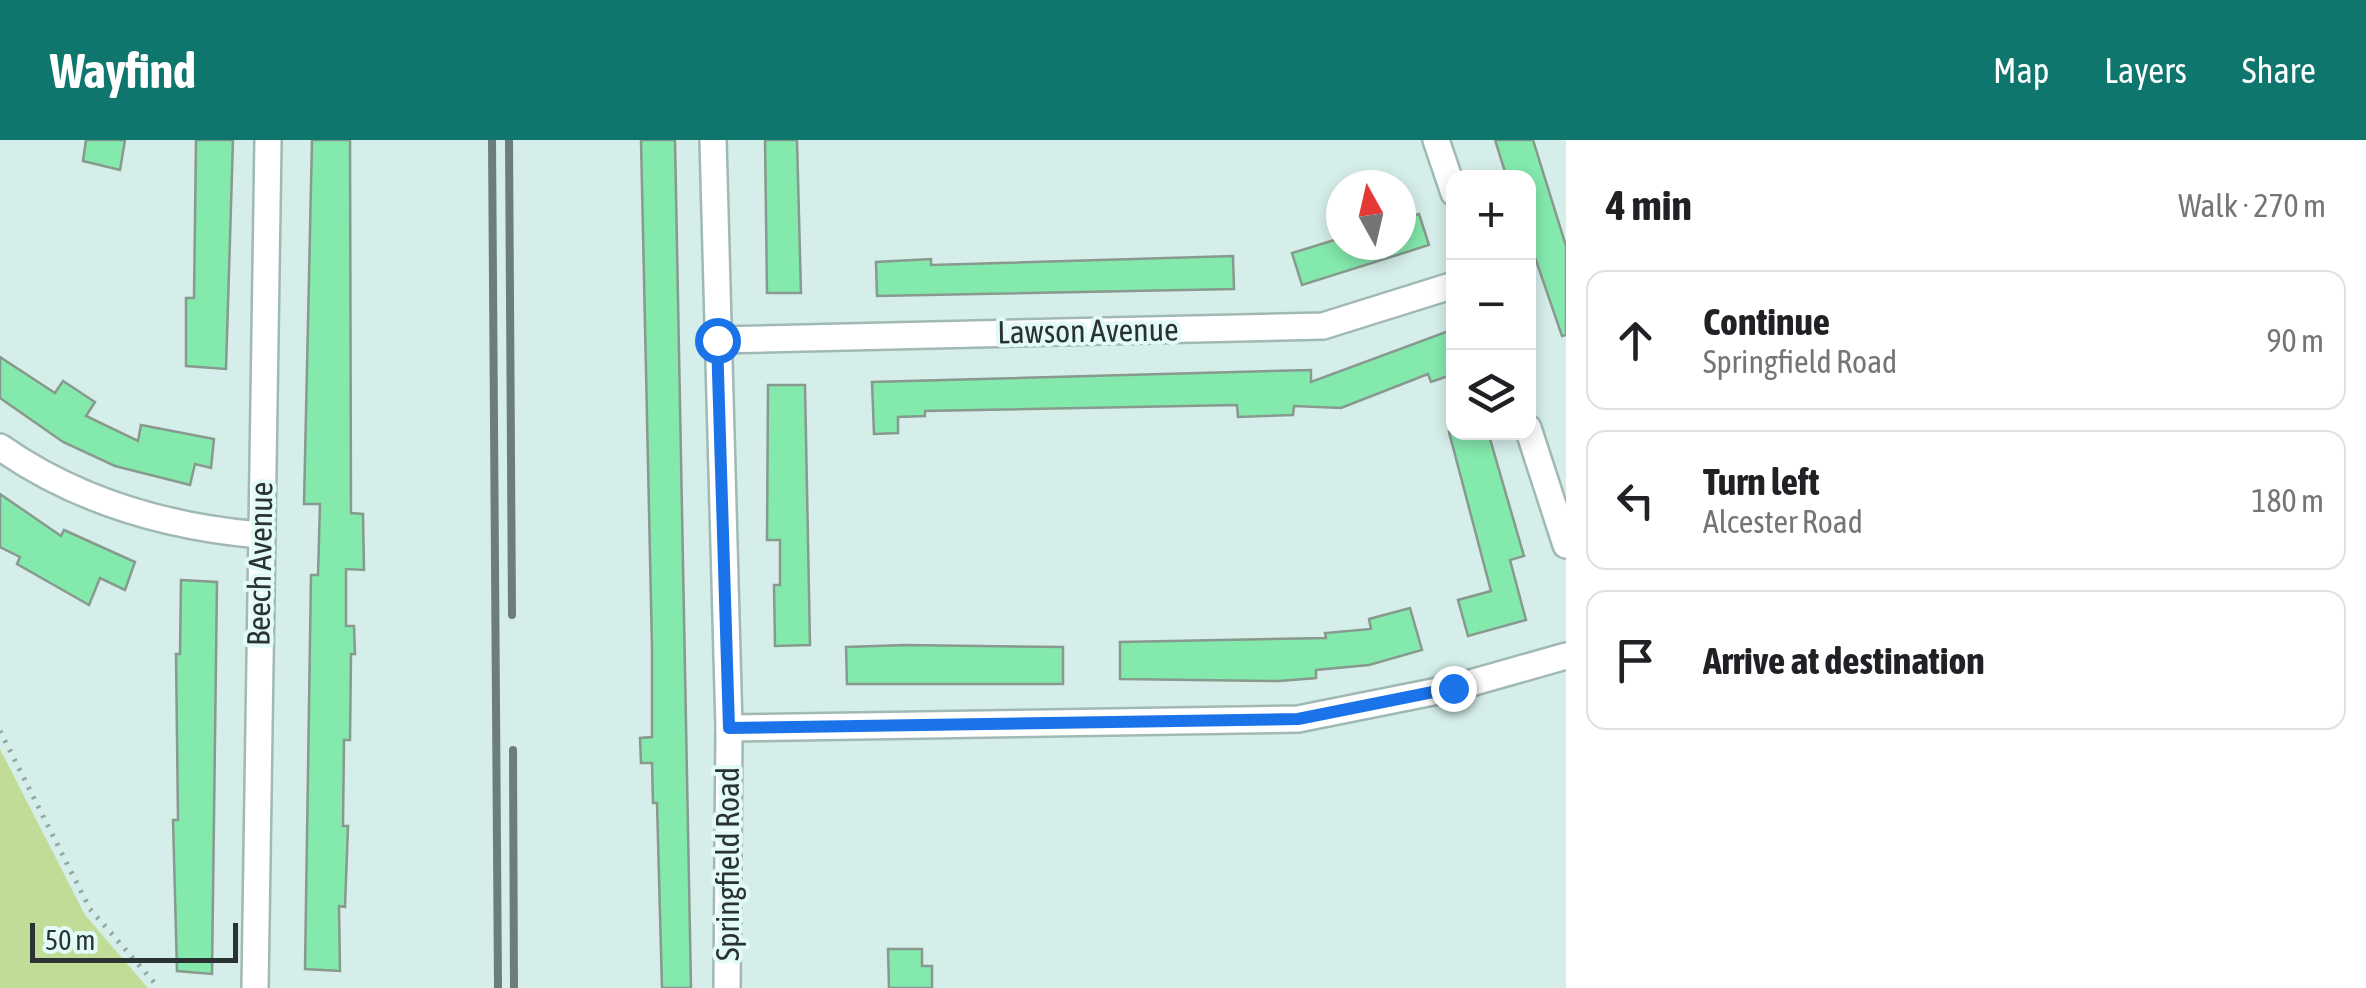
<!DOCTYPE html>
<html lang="en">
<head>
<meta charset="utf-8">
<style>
	:root { --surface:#fff; --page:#f6f6f6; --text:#202124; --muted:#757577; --line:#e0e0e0; --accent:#0f766e }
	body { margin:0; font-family:"Asap Condensed",sans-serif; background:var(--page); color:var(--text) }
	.controls { position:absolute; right:30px; top:30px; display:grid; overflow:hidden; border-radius:20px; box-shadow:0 5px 15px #0003 }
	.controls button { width:90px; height:90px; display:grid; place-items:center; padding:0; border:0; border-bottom:2px solid var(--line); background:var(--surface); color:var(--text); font:50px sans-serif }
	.compass { position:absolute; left:1326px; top:30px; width:90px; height:90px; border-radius:50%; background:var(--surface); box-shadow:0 5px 15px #0003; rotate:352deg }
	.scale { position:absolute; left:30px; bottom:25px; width:208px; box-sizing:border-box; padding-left:10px; border:5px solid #2a3332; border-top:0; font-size:28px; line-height:35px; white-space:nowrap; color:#2a3332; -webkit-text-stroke:8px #e2fbf7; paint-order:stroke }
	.stop { position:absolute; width:30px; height:30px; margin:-22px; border:8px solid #1a73e8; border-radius:50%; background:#fff }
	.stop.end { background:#1a73e8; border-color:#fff; box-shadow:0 2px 10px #0008 }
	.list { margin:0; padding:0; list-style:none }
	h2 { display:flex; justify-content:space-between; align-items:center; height:130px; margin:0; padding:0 40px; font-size:42px }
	h2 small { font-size:32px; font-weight:400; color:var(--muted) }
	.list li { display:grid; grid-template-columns:65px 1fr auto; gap:30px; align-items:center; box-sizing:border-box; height:140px; margin:0 20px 20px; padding:0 20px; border:2px solid var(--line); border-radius:20px }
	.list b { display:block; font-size:38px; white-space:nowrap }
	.list p { margin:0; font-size:32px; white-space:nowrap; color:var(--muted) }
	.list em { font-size:32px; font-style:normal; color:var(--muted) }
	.icon { flex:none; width:55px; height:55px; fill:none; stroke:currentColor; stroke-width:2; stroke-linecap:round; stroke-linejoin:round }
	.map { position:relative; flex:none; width:1566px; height:848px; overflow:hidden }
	header { display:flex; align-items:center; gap:60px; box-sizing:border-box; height:140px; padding:0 50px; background:var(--accent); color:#fff }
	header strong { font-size:48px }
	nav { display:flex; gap:55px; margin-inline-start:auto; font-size:35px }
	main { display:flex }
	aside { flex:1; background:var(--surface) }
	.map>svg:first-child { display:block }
</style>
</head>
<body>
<header>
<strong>Wayfind</strong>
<nav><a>Map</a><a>Layers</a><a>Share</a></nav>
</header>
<main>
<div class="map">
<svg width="1566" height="848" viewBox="0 0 1566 848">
	<rect width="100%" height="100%" fill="#d5eeea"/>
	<polygon fill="#c0dc96" points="0,609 85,775 148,848 0,848"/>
	<g fill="#84e9ad" stroke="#88998e" stroke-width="2.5">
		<polygon points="86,0 125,0 120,30 83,21"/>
		<polygon points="196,0 233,0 226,229 186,226 186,158 194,158"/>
		<polygon points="312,0 350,0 351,373 363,374 364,430 346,429 346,486 354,486 355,514 351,514 350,600 344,600 343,686 348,686 345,767 339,766 340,831 305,829 311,435 318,435 320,364 304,364"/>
		<polygon points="641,0 675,0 691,848 662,848 657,663 653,663 652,623 641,623 640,598 652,597 652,509"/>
		<polygon points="765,0 797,0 801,153 767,153"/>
		<polygon points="1495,0 1533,0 1566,106 1566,195 1562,196 1528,97 1528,38 1507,38"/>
		<polygon points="1419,74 1429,105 1302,145 1292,113 1341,98 1341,105 1401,105 1401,79"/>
		<polygon points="1233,116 1234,149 877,156 876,122 931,119 931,125"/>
		<polygon points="1454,189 1454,234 1431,242 1428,234 1341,268 1294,266 1293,275 1238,277 1237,265 925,271 925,276 898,277 898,293 874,294 872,242 1311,230 1311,242"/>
		<polygon points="0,217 55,253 63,241 95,262 86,276 138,301 141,285 214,299 211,328 195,324 190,345 115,326 63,302 0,258"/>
		<polygon points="768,245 805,245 810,505 775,506 774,445 780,445 780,400 767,400"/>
		<polygon points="1449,292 1488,292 1524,416 1510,420 1526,480 1468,496 1458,460 1491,451"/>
		<polygon points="0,354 61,396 64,390 135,422 125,450 100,438 89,465 17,424 20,417 0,407"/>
		<polygon points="181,440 217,442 212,834 177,831 173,680 178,680 176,514 180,514"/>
		<polygon points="1410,468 1422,510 1369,525 1316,530 1316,538 1279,541 1120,539 1120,502 1326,498 1325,493 1371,489 1369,479"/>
		<polygon points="905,505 1063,507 1063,544 847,544 846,507"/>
		<polygon points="888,809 922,809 922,826 932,826 932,848 889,848"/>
	</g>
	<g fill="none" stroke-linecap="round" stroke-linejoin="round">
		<defs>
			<g id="street">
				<polyline points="713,0 729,588 727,848"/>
				<polyline points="1436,0 1454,53"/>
				<polyline points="717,200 1323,186 1454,145"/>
				<polyline points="1528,288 1566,405"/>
				<path d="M0,307C77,361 167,387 260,395"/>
				<polyline points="729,588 1298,579 1453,548 1566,516"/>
				<polyline points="255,848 268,0"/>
			</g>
		</defs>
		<use href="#street" stroke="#a1b9b5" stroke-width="30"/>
		<polyline stroke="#93a6a3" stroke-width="5" stroke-dasharray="2.5 8" stroke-linecap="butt" points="0,591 90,769 159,848"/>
		<use href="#street" stroke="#fff" stroke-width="25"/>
		<g stroke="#6d7d7b" stroke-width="8">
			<polyline points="492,0 498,848"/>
			<polyline points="509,0 512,475"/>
			<polyline points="513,610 514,848"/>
		</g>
	</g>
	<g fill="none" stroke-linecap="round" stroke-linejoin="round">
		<polyline stroke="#1a73e8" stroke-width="12" points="717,200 729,588 1298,579 1453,548"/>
	</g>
	<g text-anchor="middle" stroke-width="8" stroke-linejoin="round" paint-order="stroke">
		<g font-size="32" fill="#2a3332" stroke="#e2fbf7">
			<text transform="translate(1088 191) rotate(-1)" y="11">Lawson Avenue</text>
			<text transform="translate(260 424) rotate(-89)" y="11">Beech Avenue</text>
			<text transform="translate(728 724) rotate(-90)" y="11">Springfield Road</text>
		</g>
	</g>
</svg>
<div class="controls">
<button>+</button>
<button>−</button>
<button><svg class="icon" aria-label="layers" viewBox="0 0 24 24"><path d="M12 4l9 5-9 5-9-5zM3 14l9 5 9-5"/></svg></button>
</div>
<svg class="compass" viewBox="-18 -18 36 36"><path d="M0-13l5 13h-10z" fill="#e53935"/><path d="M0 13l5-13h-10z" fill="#757577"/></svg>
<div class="scale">50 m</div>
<div class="stop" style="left:717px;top:200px"></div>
<div class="stop end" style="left:1453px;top:548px"></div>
</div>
<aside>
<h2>4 min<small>Walk · 270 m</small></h2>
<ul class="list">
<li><svg class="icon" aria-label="ahead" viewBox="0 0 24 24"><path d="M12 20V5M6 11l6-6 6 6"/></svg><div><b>Continue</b><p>Springfield Road</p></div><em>90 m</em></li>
<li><svg class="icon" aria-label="left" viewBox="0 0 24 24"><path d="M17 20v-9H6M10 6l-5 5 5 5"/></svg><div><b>Turn left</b><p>Alcester Road</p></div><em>180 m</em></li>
<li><svg class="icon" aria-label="arrive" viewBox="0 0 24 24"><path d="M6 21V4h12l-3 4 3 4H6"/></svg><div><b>Arrive at destination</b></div></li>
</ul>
</aside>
</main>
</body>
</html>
